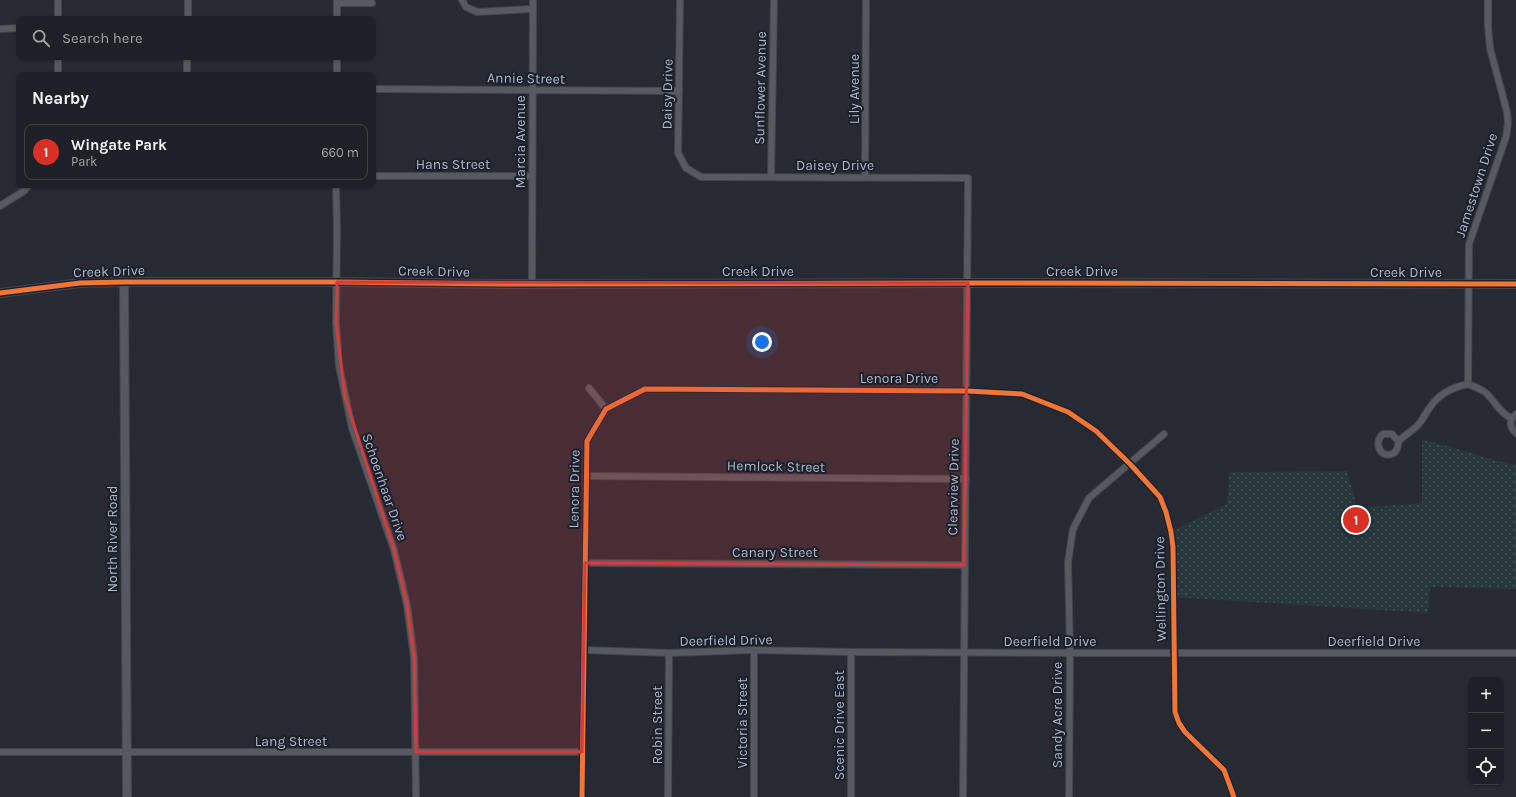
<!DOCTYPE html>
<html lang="en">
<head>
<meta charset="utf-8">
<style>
	:root { --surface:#1d2026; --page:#2a2d32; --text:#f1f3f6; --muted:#a0a3a7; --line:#3b3e43; --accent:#d93025 }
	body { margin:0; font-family:Karla,sans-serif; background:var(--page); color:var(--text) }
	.controls { position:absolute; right:12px; bottom:12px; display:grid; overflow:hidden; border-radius:8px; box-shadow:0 1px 3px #0004 }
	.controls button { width:36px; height:36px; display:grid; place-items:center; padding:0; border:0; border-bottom:1px solid var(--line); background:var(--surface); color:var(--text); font:20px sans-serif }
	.you { position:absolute; left:762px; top:342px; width:14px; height:14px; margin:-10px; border:3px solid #fff; border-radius:50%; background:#1a73e8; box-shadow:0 0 0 6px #1a73e833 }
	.badge { display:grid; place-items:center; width:26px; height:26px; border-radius:50%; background:var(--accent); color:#fff; font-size:13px; font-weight:700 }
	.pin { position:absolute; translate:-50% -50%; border:2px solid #fff; box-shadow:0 1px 4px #0006 }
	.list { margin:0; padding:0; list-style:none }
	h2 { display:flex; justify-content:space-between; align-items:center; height:52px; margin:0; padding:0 16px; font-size:17px }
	h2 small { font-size:13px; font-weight:400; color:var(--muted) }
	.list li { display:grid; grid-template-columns:26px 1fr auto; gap:12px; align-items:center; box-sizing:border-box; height:56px; margin:0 8px 8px; padding:0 8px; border:1px solid var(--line); border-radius:8px }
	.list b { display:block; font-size:15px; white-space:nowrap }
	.list p { margin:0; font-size:13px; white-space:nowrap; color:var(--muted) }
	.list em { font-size:13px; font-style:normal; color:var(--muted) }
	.icon { flex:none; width:22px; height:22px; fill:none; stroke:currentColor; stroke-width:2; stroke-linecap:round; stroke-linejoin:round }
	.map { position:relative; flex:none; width:1516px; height:797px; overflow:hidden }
	.search { position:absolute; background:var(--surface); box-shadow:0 1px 3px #0004; left:16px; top:16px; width:360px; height:44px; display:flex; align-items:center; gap:10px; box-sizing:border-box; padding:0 14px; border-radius:8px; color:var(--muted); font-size:15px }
	.panel { position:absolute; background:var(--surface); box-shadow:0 1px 3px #0004; left:16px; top:72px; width:360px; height:116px; border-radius:8px }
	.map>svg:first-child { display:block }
</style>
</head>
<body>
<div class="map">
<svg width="1516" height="797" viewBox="0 0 1516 797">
	<defs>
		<pattern id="park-dots" width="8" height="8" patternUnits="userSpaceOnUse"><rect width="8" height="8" fill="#28373b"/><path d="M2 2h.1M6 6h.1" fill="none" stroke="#455256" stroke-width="1.8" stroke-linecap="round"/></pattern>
	</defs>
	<rect width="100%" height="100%" fill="#272a32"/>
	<polygon fill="url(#park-dots)" points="1422,439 1516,466 1516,589 1430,587 1428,613 1173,597 1171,532 1227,504 1229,472 1347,471 1357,508 1422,503"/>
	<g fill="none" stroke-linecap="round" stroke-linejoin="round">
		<defs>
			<g id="street">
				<polyline points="58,0 58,19"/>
				<polyline points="462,0 466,7 477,12 532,9"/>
				<polyline points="680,0 678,153 686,168 701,177 968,178 963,797"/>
				<polyline points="337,3 372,3"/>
				<polyline points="188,19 188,0"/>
				<polyline points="337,19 337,1"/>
				<polyline points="0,29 19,28"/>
				<polyline points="58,57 58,75"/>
				<polyline points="187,75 187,57"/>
				<polyline points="337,75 337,57"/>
				<polyline points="373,89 679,91"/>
				<polyline points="373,176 532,176"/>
				<polyline points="771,177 774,0"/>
				<polyline points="865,177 866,0"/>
				<polyline points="336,185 337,229 336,323 339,366 352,428 394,550 407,605 414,658 416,797"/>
				<polyline points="0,206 24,191 29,185"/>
				<polyline points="532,283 533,0"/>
				<polyline points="1468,384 1469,244 1506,137 1508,123 1507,112 1490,48 1488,26 1488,0"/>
				<path d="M1468,384C1475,387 1482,389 1487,394C1496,403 1500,413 1511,418"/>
				<polyline points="589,388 606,409"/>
				<path d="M1516,414C1509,420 1509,427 1516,433"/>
				<path d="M1398,441L1392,434H1383C1372,444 1382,460 1394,453C1399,449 1397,443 1400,440C1405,435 1412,431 1417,426C1423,420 1426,412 1431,406C1439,394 1454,387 1468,384"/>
				<polyline points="586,476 966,479"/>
				<polyline points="585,563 964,565"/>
				<polyline points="584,650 669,653 754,650 851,652 1070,653 1516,653"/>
				<polyline points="754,650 754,797"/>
				<polyline points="0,752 582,752"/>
				<polyline points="582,797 587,441 606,409 645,389 967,391 1022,394 1068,412 1096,431 1130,464 1160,497 1166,512 1171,532 1173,547 1175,712 1179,723 1185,732 1224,770 1234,797"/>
				<polyline points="668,797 669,653"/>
				<polyline points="851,797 851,652"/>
				<polyline points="1069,797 1070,653 1068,562 1073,529 1089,498 1164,434"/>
			</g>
			<g id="secondary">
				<polyline points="124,282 127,797"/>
				<polyline points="0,293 80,283 124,282 337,282 503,284 968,283 1516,284"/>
			</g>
		</defs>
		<use href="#street" stroke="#42454b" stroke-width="8"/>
		<use href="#secondary" stroke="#42454b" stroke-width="10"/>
		<use href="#street" stroke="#575960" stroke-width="6"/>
		<use href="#secondary" stroke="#55585f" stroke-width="8"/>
		<defs>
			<g id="cycleway">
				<polyline points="0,293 80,283 124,282 337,282 503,284 968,283 1516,284"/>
				<polyline points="582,797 587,441 606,409 645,389 967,391 1022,394 1068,412 1096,431 1130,464 1160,497 1166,512 1171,532 1173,547 1175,712 1179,723 1185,732 1224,770 1234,797"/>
			</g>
		</defs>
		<use href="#cycleway" stroke="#1b202c" stroke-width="8"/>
		<use href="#cycleway" stroke="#f07635" stroke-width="5"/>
	</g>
	<path fill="#d03d3f" fill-opacity="0.2" stroke="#d03d3f" stroke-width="3" stroke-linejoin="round" d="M337,282L968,283L964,565L585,563L582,752H416L414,658L407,605L394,550L345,397L336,323Z"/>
	<g text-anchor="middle" stroke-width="4" stroke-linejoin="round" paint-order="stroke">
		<g font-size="14" fill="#b0b6c4" stroke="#1b202c">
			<text transform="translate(526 78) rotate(1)" y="5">Annie Street</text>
			<text transform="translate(760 88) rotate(-89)" y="5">Sunflower Avenue</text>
			<text transform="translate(854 89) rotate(-90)" y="5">Lily Avenue</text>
			<text transform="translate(667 94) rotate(-89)" y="5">Daisy Drive</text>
			<text transform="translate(520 142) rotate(-90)" y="5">Marcia Avenue</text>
			<text x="453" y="169">Hans Street</text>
			<text x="835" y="170">Daisey Drive</text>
			<text transform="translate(1476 185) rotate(-72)" y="5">Jamestown Drive</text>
			<text transform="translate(109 271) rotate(-2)" y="5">Creek Drive</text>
			<text transform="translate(434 271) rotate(1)" y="5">Creek Drive</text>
			<text x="758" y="276">Creek Drive</text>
			<text x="1082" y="276">Creek Drive</text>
			<text x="1406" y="277">Creek Drive</text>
			<text x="899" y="383">Lenora Drive</text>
			<text transform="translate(776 466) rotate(1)" y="5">Hemlock Street</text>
			<text transform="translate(385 487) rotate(71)" y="5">Schoenhaar Drive</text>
			<text transform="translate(953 487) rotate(-89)" y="5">Clearview Drive</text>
			<text transform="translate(574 489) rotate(-89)" y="5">Lenora Drive</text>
			<text transform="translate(112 539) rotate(-90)" y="5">North River Road</text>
			<text x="775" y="557">Canary Street</text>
			<text transform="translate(1160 589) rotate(-91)" y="5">Wellington Drive</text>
			<text transform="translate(726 640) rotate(-1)" y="5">Deerfield Drive</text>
			<text x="1050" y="646">Deerfield Drive</text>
			<text x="1374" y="646">Deerfield Drive</text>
			<text transform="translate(1057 715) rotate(-90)" y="5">Sandy Acre Drive</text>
			<text transform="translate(742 723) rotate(-90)" y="5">Victoria Street</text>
			<text transform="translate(657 725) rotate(-90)" y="5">Robin Street</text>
			<text transform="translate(839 725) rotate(-90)" y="5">Scenic Drive East</text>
			<text x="291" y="746">Lang Street</text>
		</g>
	</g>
</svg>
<div class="controls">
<button>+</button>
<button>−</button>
<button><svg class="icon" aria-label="locate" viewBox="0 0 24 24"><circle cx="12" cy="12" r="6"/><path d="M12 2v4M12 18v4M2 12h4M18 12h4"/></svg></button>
</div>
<div class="you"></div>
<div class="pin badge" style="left:1356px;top:520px">1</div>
<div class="search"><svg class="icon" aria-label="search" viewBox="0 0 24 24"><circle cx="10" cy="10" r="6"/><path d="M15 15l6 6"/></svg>Search here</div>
<section class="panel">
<h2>Nearby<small></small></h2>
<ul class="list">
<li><span class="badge">1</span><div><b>Wingate Park</b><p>Park</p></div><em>660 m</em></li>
</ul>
</section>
</div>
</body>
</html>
